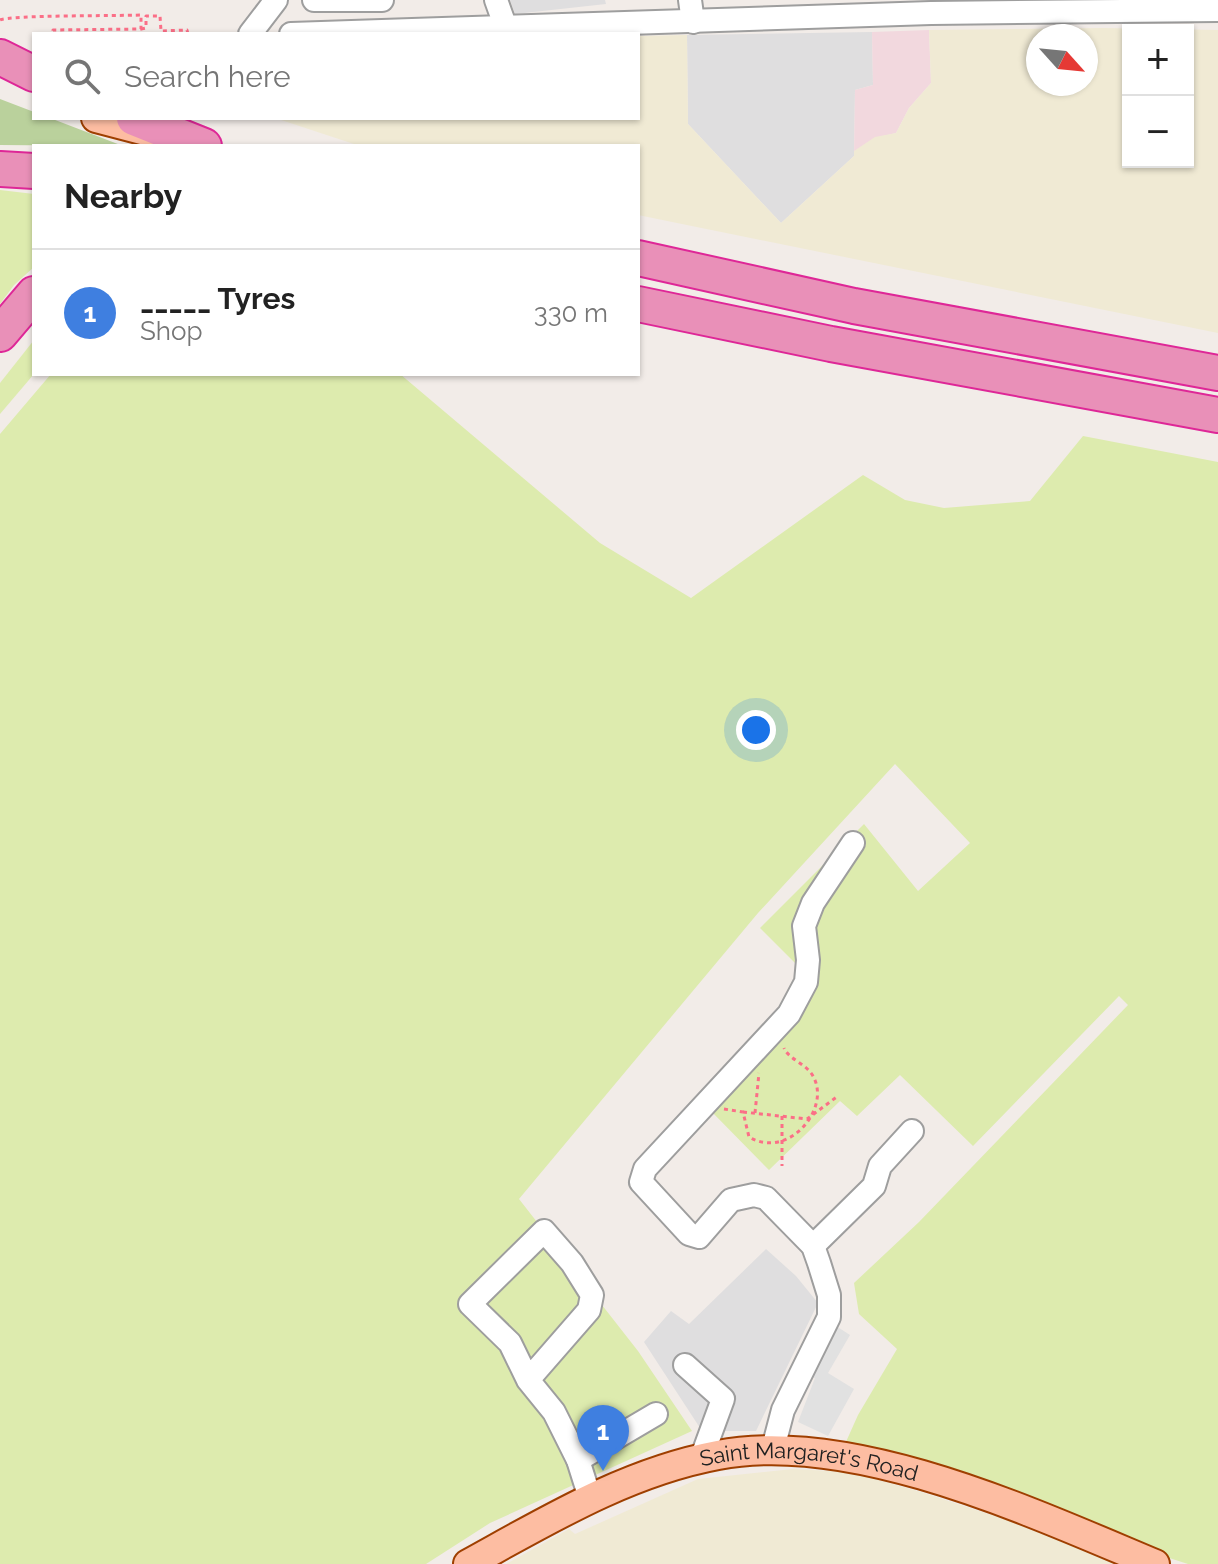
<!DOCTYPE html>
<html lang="en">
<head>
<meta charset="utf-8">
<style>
	:root { --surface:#fff; --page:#f6f6f6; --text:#222; --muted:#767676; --line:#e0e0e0; --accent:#d30039 }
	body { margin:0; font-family:Raleway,sans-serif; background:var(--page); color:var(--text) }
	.controls { position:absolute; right:24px; top:24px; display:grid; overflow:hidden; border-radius:0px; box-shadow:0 2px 6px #0004 }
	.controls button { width:72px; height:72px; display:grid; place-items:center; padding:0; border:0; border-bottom:2px solid var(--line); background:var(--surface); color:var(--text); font:40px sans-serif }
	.compass { position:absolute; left:1026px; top:24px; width:72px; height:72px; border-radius:50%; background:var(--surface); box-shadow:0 2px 6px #0004; rotate:117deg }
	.you { position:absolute; left:756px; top:730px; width:28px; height:28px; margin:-20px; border:6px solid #fff; border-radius:50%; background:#1a73e8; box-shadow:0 0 0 12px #1a73e833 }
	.badge { display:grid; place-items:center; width:52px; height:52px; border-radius:50%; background:var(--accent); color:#fff; font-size:26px; font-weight:700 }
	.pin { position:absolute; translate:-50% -66px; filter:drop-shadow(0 2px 4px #0008) }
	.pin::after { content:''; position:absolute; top:42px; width:28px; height:24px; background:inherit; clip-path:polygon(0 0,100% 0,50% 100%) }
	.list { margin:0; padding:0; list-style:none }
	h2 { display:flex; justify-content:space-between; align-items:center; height:104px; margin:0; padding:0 32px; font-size:34px }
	h2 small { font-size:26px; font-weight:400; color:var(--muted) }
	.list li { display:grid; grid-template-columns:52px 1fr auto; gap:24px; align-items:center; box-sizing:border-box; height:128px; padding:0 32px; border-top:2px solid var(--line) }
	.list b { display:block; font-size:30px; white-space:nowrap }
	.list p { margin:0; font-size:26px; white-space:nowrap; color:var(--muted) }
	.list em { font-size:26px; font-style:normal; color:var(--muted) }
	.icon { flex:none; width:44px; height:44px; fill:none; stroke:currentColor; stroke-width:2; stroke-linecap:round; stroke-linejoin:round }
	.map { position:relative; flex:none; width:1218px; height:1564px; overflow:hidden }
	.search { position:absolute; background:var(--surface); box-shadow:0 2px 6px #0004; left:32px; top:32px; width:608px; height:88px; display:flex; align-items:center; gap:20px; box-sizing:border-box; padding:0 28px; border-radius:0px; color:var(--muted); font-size:30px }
	.panel { position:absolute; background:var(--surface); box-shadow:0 2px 6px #0004; left:32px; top:144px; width:608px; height:232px; border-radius:0px }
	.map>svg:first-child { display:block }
</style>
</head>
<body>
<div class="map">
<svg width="1218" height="1564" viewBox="0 0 1218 1564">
	<rect width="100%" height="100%" fill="#f2ece8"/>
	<g fill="#dfdedf">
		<polygon points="510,0 605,0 606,4 515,14"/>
		<polygon points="872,32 873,85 855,90 854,156 781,223 688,124 687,35"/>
		<polygon points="766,1249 796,1276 818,1303 756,1431 702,1431 644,1342 671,1311 689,1324"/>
	</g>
	<polygon fill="#f2d8de" points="929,30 931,83 909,108 896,133 875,138 854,156 855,90 873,85 872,32"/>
	<g fill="#f0ead4" fill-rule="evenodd">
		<path d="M1103,28L1218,30V333L638,215V146H360L275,118H638V36L687,35L688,124L781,223L854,156V151L875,137L896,133L909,108L931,83L929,30ZM1188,30V162H1128V30ZM1038,36H1086V84H1038Z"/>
		<polygon points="793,1469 850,1472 921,1492 1010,1521 1117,1564 506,1564 569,1529 575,1534 698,1479"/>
	</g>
	<g fill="#ddebae">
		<polygon points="0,190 34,194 34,267 14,285 0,304"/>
		<polygon points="34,340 34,374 0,414 0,383"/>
		<polygon points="51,374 400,374 600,543 691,598 863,475 905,500 944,508 1030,501 1083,436 1218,462 1218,1564 1188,1564 841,1453 858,1415 897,1349 859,1314 854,1283 919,1222 1128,1005 1119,996 973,1146 900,1075 857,1116 840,1101 769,1170 710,1110 811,979 760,928 864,824 918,891 970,843 895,764 758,913 519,1199 638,1351 692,1431 490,1523 426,1564 0,1564 0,434"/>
	</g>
	<polygon fill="#bad19c" points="0,99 34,112 34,118 50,118 123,146 0,145"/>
	<polygon fill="#e1e1e1" points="836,1326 850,1335 828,1373 854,1389 828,1436 798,1422 815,1378 808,1375"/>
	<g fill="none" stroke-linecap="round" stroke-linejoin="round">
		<defs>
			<g id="minor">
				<polyline points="314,0 382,0"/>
				<polyline points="496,0 506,28"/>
				<polyline points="690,0 693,22"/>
				<polyline points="250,34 276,0"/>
				<polyline points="291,34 931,13 1218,10"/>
				<polyline points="813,1246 874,1186 880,1166 912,1131"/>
				<polyline points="685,1365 723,1399 701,1459"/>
				<polyline points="528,1380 589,1310 592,1295 572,1263 544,1231 470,1304 510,1343 528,1380 554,1412 578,1460 590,1498"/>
				<polyline points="772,1452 783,1410 829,1317 829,1295 819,1263 813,1246 766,1198 754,1195 731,1200 699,1237 689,1234 641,1182 645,1169 789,1014 806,982 808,960 804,926 813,903 853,843"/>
				<polyline points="578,1460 656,1414"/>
			</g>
			<g id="major">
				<polyline points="96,118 157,134"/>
				<path id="s1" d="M468,1564C548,1520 627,1472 718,1455C852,1429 1033,1513 1155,1564"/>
			</g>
			<g id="highway">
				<polyline points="0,57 34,74"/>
				<polyline points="134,118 204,146"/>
				<polyline points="0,169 34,171"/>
				<polyline points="638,258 854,306 1218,373"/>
				<polyline points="638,304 831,344 1218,415"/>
				<polyline points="0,334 34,294"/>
			</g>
		</defs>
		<use href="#minor" stroke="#9e9e9e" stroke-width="26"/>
		<use href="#major" stroke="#9f3f00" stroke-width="32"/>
		<use href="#highway" stroke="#de2797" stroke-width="38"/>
		<g stroke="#fb6f87" stroke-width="3" stroke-dasharray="4 4" stroke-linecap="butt">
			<path d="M0,20C9,15 120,16 141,15V29L53,30V34"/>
			<polyline points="141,29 146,28 146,16 160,16 161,31 187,30 188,34"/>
			<path d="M724,1109L743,1112L749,1137C788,1160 830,1110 814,1078C808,1064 789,1060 784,1048"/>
			<polyline points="743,1112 807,1119 838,1096"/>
			<polyline points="755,1113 759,1073"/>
			<polyline points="782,1116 782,1166"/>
		</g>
		<use href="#minor" stroke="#fff" stroke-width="22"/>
		<use href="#major" stroke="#fdbda2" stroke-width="28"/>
		<use href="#highway" stroke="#e990b8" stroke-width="34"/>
	</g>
	<g text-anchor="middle" stroke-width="6" stroke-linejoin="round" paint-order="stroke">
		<g font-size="22" fill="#212121" stroke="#fff">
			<text dy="8" stroke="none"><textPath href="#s1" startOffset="366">Saint Margaret's Road</textPath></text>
		</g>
	</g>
</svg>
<div class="controls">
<button>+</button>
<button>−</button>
</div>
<svg class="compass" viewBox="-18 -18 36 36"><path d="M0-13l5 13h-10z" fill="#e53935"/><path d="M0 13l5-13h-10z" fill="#767676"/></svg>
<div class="you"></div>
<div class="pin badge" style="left:603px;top:1471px;background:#3f7fe0">1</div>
<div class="search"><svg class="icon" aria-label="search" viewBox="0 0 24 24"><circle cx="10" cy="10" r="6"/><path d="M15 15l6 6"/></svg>Search here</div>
<section class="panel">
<h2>Nearby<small></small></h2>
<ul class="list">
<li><span class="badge" style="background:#3f7fe0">1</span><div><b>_____ Tyres</b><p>Shop</p></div><em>330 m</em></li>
</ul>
</section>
</div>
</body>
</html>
